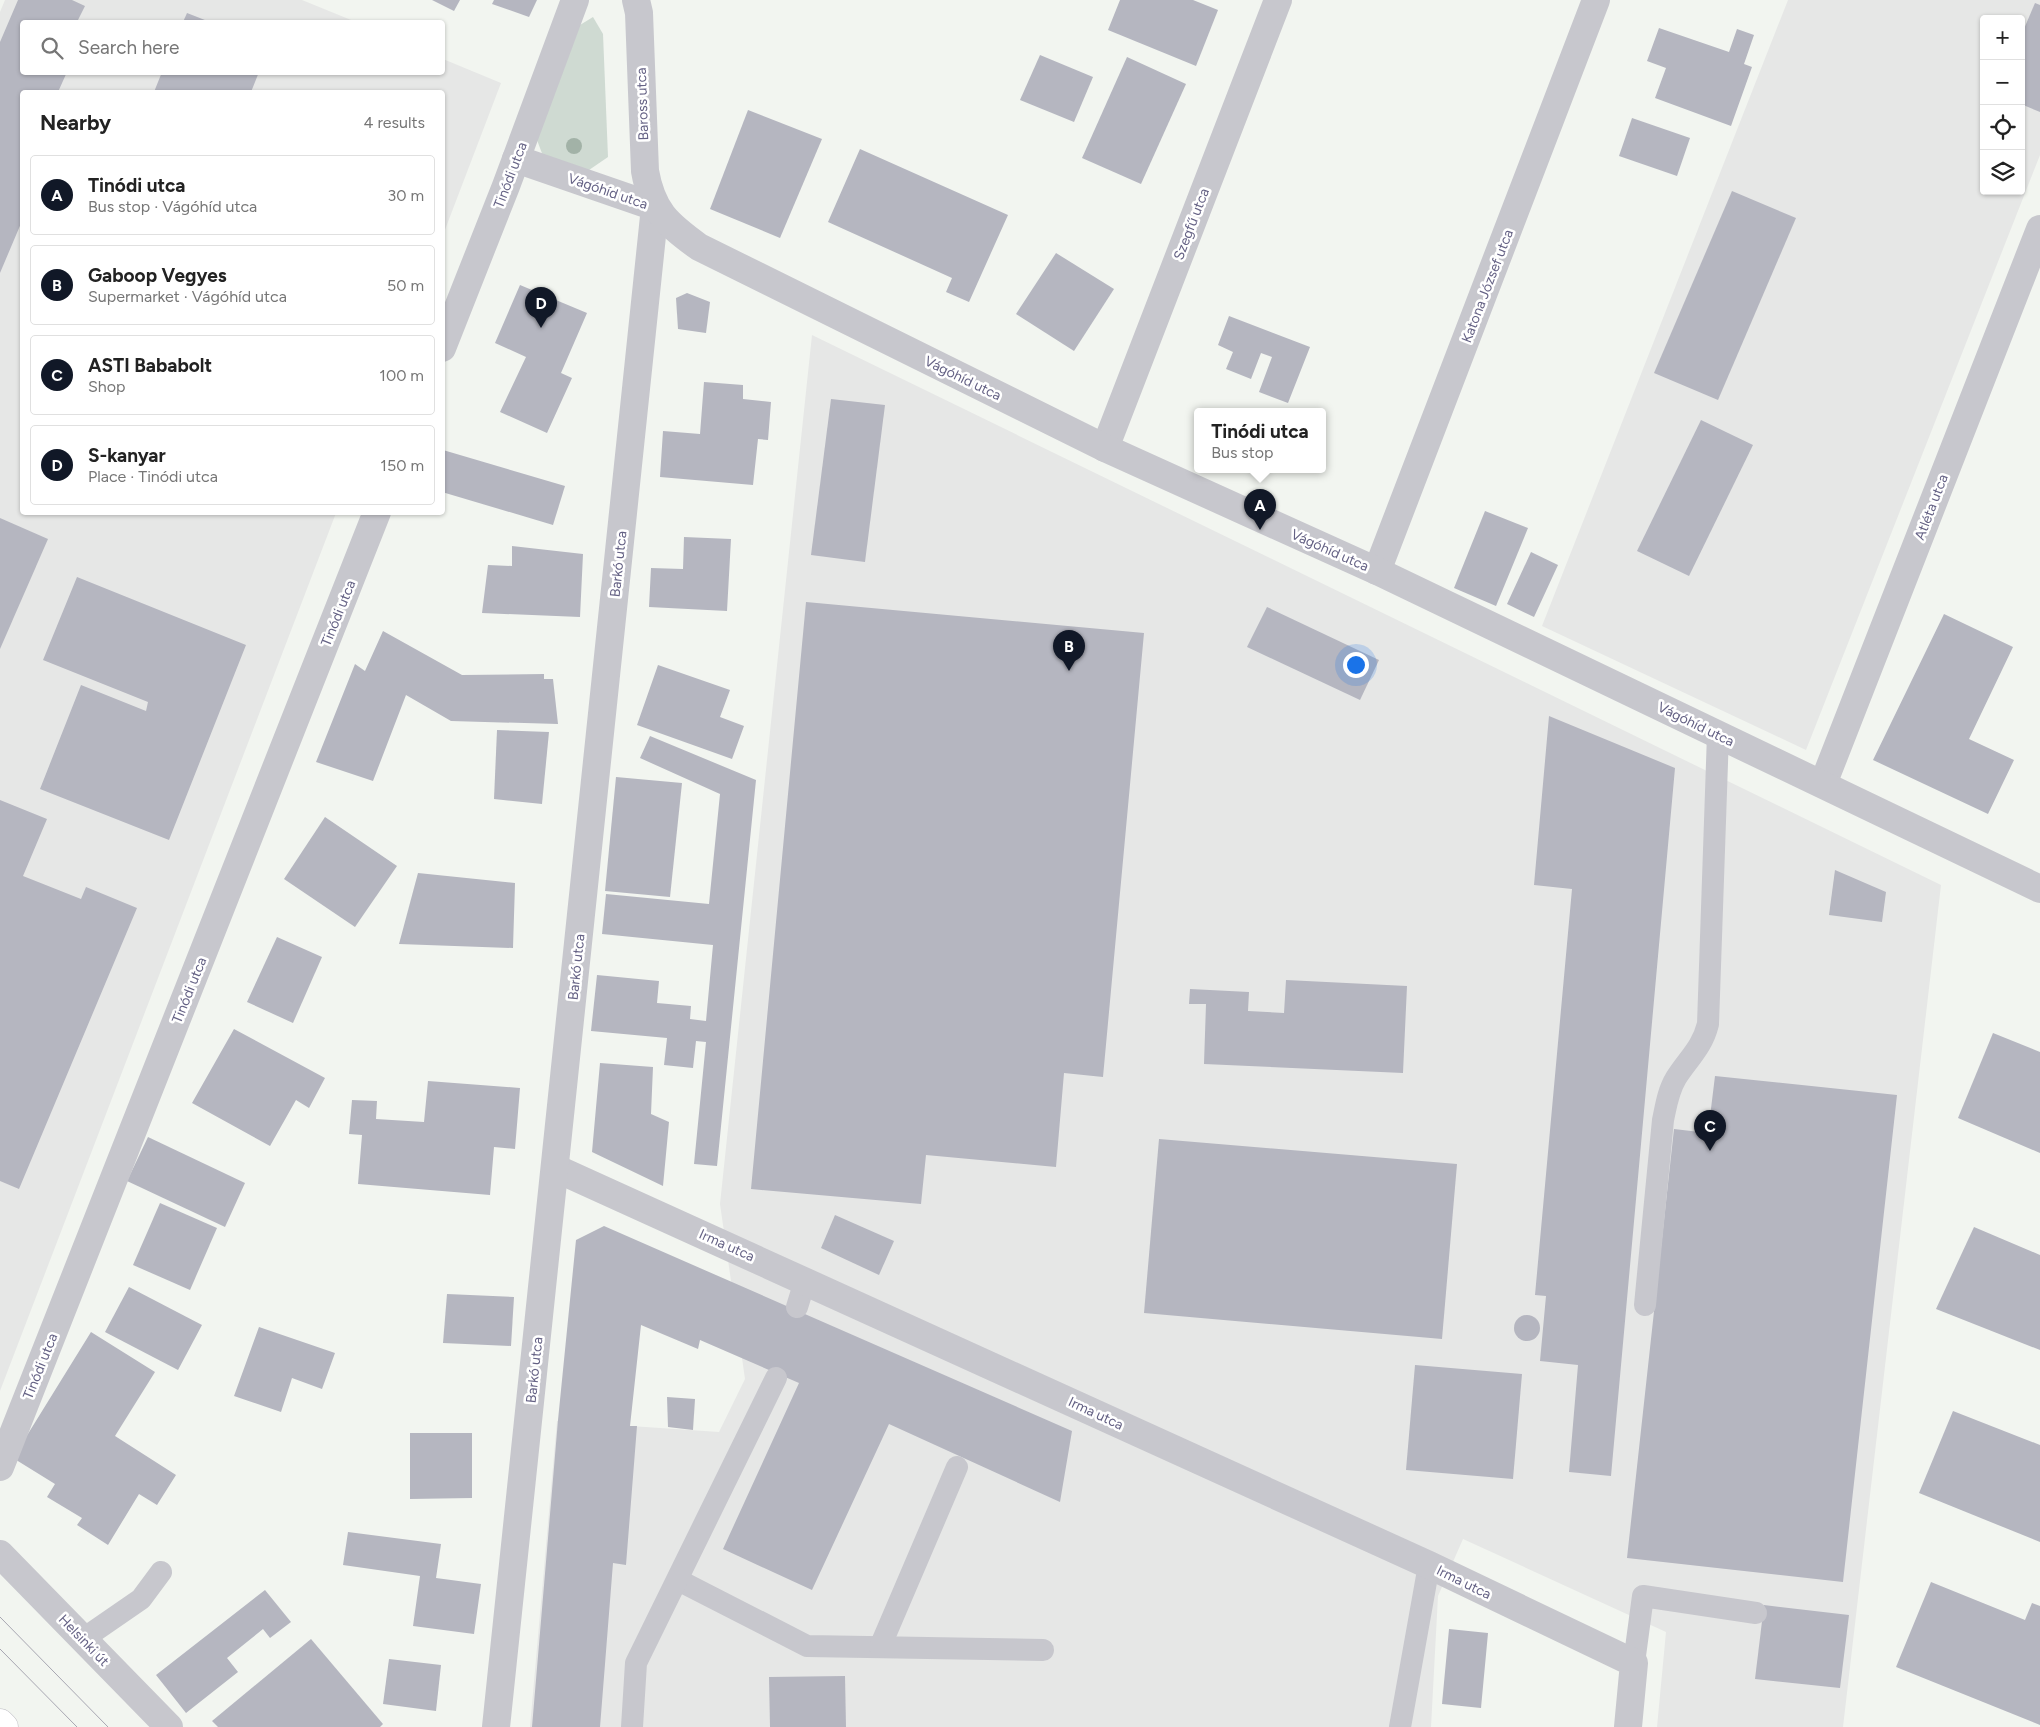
<!DOCTYPE html>
<html lang="en">
<head>
<meta charset="utf-8">
<style>
	:root { --surface:#fff; --page:#f2f2f2; --text:#222; --muted:#767676; --line:#e0e0e0; --accent:#111827 }
	body { margin:0; font-family:Figtree,sans-serif; background:var(--page); color:var(--text) }
	.controls { position:absolute; right:15px; top:15px; display:grid; overflow:hidden; border-radius:5px; box-shadow:0 1px 4px #0004 }
	.controls button { width:45px; height:45px; display:grid; place-items:center; padding:0; border:0; border-bottom:1px solid var(--line); background:var(--surface); color:var(--text); font:25px sans-serif }
	.you { position:absolute; left:1355px; top:664px; width:18px; height:18px; margin:-12px; border:4px solid #fff; border-radius:50%; background:#1a73e8; box-shadow:0 0 0 8px #1a73e833 }
	.badge { display:grid; place-items:center; width:32px; height:32px; border-radius:50%; background:var(--accent); color:#fff; font-size:16px; font-weight:700 }
	.pin { position:absolute; translate:-50% -41px; filter:drop-shadow(0 1px 2px #0008) }
	.pin::after { content:''; position:absolute; top:26px; width:18px; height:15px; background:inherit; clip-path:polygon(0 0,100% 0,50% 100%) }
	.popup { position:absolute; left:1194px; top:408px; width:132px; height:65px; box-sizing:border-box; display:grid; place-content:center; border-radius:5px; background:var(--surface); filter:drop-shadow(0 1px 4px #0005); font-size:16px; white-space:nowrap; color:var(--muted) }
	.popup b { font-size:19px; color:var(--text) }
	.popup::after { content:''; position:absolute; left:50%; top:100%; margin-left:-10px; border:10px solid transparent; border-top-color:var(--surface) }
	.list { margin:0; padding:0; list-style:none }
	h2 { display:flex; justify-content:space-between; align-items:center; height:65px; margin:0; padding:0 20px; font-size:21px }
	h2 small { font-size:16px; font-weight:400; color:var(--muted) }
	.list li { display:grid; grid-template-columns:32px 1fr auto; gap:15px; align-items:center; box-sizing:border-box; height:80px; margin:0 10px 10px; padding:0 10px; border:1px solid var(--line); border-radius:5px }
	.list b { display:block; font-size:19px; white-space:nowrap }
	.list p { margin:0; font-size:16px; white-space:nowrap; color:var(--muted) }
	.list em { font-size:16px; font-style:normal; color:var(--muted) }
	.icon { flex:none; width:28px; height:28px; fill:none; stroke:currentColor; stroke-width:2; stroke-linecap:round; stroke-linejoin:round }
	.map { position:relative; flex:none; width:2040px; height:1727px; overflow:hidden }
	.search { position:absolute; background:var(--surface); box-shadow:0 1px 4px #0004; left:20px; top:20px; width:425px; height:55px; display:flex; align-items:center; gap:12px; box-sizing:border-box; padding:0 18px; border-radius:5px; color:var(--muted); font-size:19px }
	.panel { position:absolute; background:var(--surface); box-shadow:0 1px 4px #0004; left:20px; top:90px; width:425px; height:425px; border-radius:5px }
	.map>svg:first-child { display:block }
</style>
</head>
<body>
<div class="map">
<svg width="2040" height="1727" viewBox="0 0 2040 1727">
	<rect width="100%" height="100%" fill="#f2f5f0"/>
	<g fill="#e6e7e6" fill-rule="evenodd">
		<polygon points="5,0 302,0 356,22 22,22 22,72 442,72 443,59 501,83 443,235 442,92 22,92 22,512 336,513 0,1391 0,12"/>
		<path d="M1788,0H2040V155L1806,750L1542,626ZM1984,19H2021V191H1984Z"/>
		<polygon points="812,335 1941,885 1843,1727 1657,1727 1666,1632 1463,1539 1438,1596 1431,1727 530,1727 557,1421 719,1432 745,1379 720,1204"/>
	</g>
	<polygon fill="#cfdad2" points="593,17 603,34 608,157 589,170 543,156 537,140 580,25"/>
	<g fill="#b5b6c0">
		<polygon points="18,0 72,0 85,6 77,22 22,22 22,72 67,72 58,92 22,92 22,221 0,273 0,42"/>
		<polygon points="432,0 460,0 454,11"/>
		<polygon points="494,0 537,0 529,17 492,4"/>
		<polygon points="1120,0 1193,0 1218,10 1196,66 1108,30"/>
		<polygon points="2035,3 2040,5 2040,112 2021,104 2021,36"/>
		<polygon points="187,13 210,22 183,22"/>
		<polygon points="1659,28 1729,52 1737,29 1754,35 1744,64 1752,67 1731,126 1655,98 1666,68 1647,61"/>
		<polygon points="1040,55 1093,77 1074,122 1020,100"/>
		<polygon points="1127,57 1186,84 1141,184 1082,158"/>
		<polygon points="162,72 259,72 251,92 154,92"/>
		<polygon points="748,110 822,139 780,238 710,209"/>
		<polygon points="1632,118 1690,138 1677,176 1619,156"/>
		<polygon points="860,149 1008,215 969,302 946,292 952,278 828,222"/>
		<polygon points="1732,191 1796,218 1718,400 1654,373"/>
		<polygon points="1056,253 1114,289 1074,351 1016,314"/>
		<polygon points="520,285 587,313 561,373 572,378 547,433 500,412 526,357 495,343"/>
		<polygon points="687,293 710,302 706,333 678,329 676,298"/>
		<polygon points="1229,316 1310,347 1288,403 1259,392 1272,357 1261,353 1251,379 1226,369 1233,352 1218,345"/>
		<polygon points="704,382 743,385 743,399 771,402 768,440 758,439 753,485 660,477 663,431 700,434"/>
		<polygon points="831,399 885,405 865,562 811,555"/>
		<polygon points="1701,420 1753,445 1689,576 1637,551"/>
		<polygon points="443,450 565,486 553,525 442,492"/>
		<polygon points="1485,511 1528,528 1496,606 1454,588"/>
		<polygon points="0,518 48,539 0,649"/>
		<polygon points="684,537 731,539 727,611 649,607 651,568 683,569"/>
		<polygon points="512,546 583,554 580,617 482,613 488,565 512,566"/>
		<polygon points="1531,552 1558,565 1534,617 1507,604"/>
		<polygon points="77,577 246,645 169,840 40,789 81,685 146,711 148,702 43,660"/>
		<polygon points="806,602 1144,633 1103,1077 1064,1073 1056,1167 926,1155 921,1204 751,1189"/>
		<polygon points="1267,607 1379,660 1360,700 1247,647"/>
		<polygon points="1944,614 2013,647 1969,739 2014,760 1988,814 1873,760"/>
		<polygon points="383,631 462,675 544,674 544,679 553,679 558,724 451,721 406,695 373,781 316,762 355,664 365,671"/>
		<polygon points="658,665 730,690 720,717 744,726 732,759 637,725"/>
		<polygon points="1549,716 1675,768 1611,1476 1569,1472 1578,1365 1540,1361 1546,1296 1535,1295 1572,889 1534,885"/>
		<polygon points="497,730 549,732 542,804 494,799"/>
		<polygon points="650,736 756,780 717,1166 694,1164 706,1042 696,1041 693,1068 664,1065 667,1038 591,1031 597,975 659,981 657,1003 691,1006 690,1019 706,1021 713,945 602,934 606,894 709,904 720,794 640,758"/>
		<polygon points="616,777 682,783 670,897 605,891"/>
		<polygon points="0,800 47,819 23,876 81,899 86,887 137,908 19,1189 0,1181"/>
		<polygon points="325,817 397,866 355,927 284,879"/>
		<polygon points="1835,870 1886,892 1882,922 1829,915"/>
		<polygon points="418,873 515,883 513,948 399,944"/>
		<polygon points="277,937 322,957 293,1023 247,1002"/>
		<polygon points="1286,980 1407,986 1403,1073 1204,1064 1206,1004 1189,1004 1190,989 1249,992 1248,1011 1284,1013"/>
		<polygon points="234,1029 325,1078 309,1108 296,1100 270,1146 192,1103"/>
		<polygon points="1993,1033 2040,1052 2040,1153 1958,1118"/>
		<polygon points="600,1063 653,1067 651,1114 669,1122 663,1186 592,1152"/>
		<polygon points="1715,1076 1897,1095 1843,1582 1627,1558 1674,1129 1708,1133"/>
		<polygon points="428,1081 520,1088 515,1149 494,1147 490,1195 358,1184 362,1135 349,1134 352,1100 377,1101 376,1119 424,1122"/>
		<polygon points="148,1137 245,1183 225,1227 127,1181"/>
		<polygon points="1159,1139 1457,1164 1442,1339 1144,1313"/>
		<polygon points="160,1203 217,1228 190,1290 133,1265"/>
		<polygon points="835,1215 894,1241 879,1275 821,1248"/>
		<polygon points="604,1226 1072,1431 1060,1502 889,1424 812,1590 723,1549 799,1383 700,1340 698,1349 641,1325 630,1426 637,1426 626,1565 613,1563 600,1727 532,1727 558,1420 576,1240"/>
		<polygon points="1974,1227 2040,1255 2040,1350 1936,1309"/>
		<polygon points="129,1287 202,1325 178,1370 105,1332"/>
		<polygon points="447,1294 514,1297 511,1346 443,1343"/>
		<circle cx="1527" cy="1328" r="13"/>
		<polygon points="259,1327 335,1353 322,1389 292,1378 281,1412 234,1396"/>
		<polygon points="91,1332 155,1372 115,1436 176,1475 157,1505 139,1494 108,1545 77,1525 82,1518 47,1497 55,1484 13,1458"/>
		<polygon points="1415,1365 1522,1374 1513,1479 1406,1470"/>
		<polygon points="667,1397 695,1399 693,1430 668,1427"/>
		<polygon points="1953,1411 2040,1445 2040,1542 1919,1493"/>
		<polygon points="410,1433 472,1433 472,1498 410,1499"/>
		<polygon points="348,1532 441,1544 436,1578 481,1584 474,1634 413,1626 420,1576 343,1565"/>
		<polygon points="1931,1582 2025,1620 2032,1603 2040,1606 2040,1725 1896,1667"/>
		<polygon points="265,1590 291,1622 270,1638 263,1629 227,1658 238,1672 186,1713 156,1675"/>
		<polygon points="1764,1605 1849,1615 1840,1688 1755,1679"/>
		<polygon points="1449,1629 1488,1633 1481,1708 1442,1704"/>
		<polygon points="311,1639 383,1724 380,1727 218,1727 212,1721"/>
		<polygon points="389,1659 441,1665 436,1711 383,1704"/>
		<polygon points="845,1676 846,1727 770,1727 769,1677"/>
	</g>
	<g fill="none" stroke-linecap="round" stroke-linejoin="round">
		<defs>
			<polyline id="primary" points="0,1723 4,1727"/>
		</defs>
		<use href="#primary" stroke="#bab9c0" stroke-width="29"/>
		<g stroke="#c7c7cd" stroke-width="22">
			<path d="M1645,1305L1663,1120C1666,1106 1668,1091 1676,1078C1688,1059 1702,1048 1708,1024L1718,734"/>
			<polyline points="797,1307 805,1281"/>
			<polyline points="678,1580 807,1646 1043,1650"/>
			<polyline points="83,1639 141,1599 161,1572"/>
			<polyline points="880,1647 957,1467"/>
			<polyline points="1634,1663 1643,1596 1756,1613"/>
			<polyline points="632,1727 636,1663 776,1378"/>
			<polyline points="1400,1727 1429,1565"/>
		</g>
		<g stroke="#c7c7cd" stroke-width="28">
			<polyline points="442,348 506,186 575,0"/>
			<polyline points="1105,448 1278,0"/>
			<polyline points="1377,571 1596,0"/>
			<polyline points="1823,784 2040,229"/>
			<polyline points="555,1168 1429,1565 1634,1663 1628,1727"/>
			<polyline points="0,1467 377,512"/>
			<polyline points="0,1554 169,1727"/>
			<polyline points="496,1727 655,207 516,159"/>
		</g>
		<path stroke="#c7c7cd" stroke-width="28" d="M636,0L639,13L645,171C652,211 667,224 699,247L1105,448L1377,571L2040,889"/>
		<use href="#primary" stroke="#fff" stroke-width="28"/>
		<g stroke="#a7a6b1" stroke-width="1">
			<polyline points="0,1617 108,1727"/>
			<polyline points="0,1649 77,1727"/>
		</g>
	</g>
	<circle fill="#a2b2a7" cx="574" cy="146" r="8"/>
	<g text-anchor="middle" stroke-width="5" stroke-linejoin="round" paint-order="stroke">
		<g font-size="14" fill="#646184" stroke="#fff">
			<text transform="translate(642 104) rotate(-92)" y="5">Baross utca</text>
			<text transform="translate(510 175) rotate(-69)" y="5">Tinódi utca</text>
			<text transform="translate(608 191) rotate(19)" y="5">Vágóhíd utca</text>
			<text transform="translate(1191 224) rotate(-69)" y="5">Szegfű utca</text>
			<text transform="translate(1487 286) rotate(-69)" y="5">Katona József utca</text>
			<text transform="translate(963 378) rotate(26)" y="5">Vágóhíd utca</text>
			<text transform="translate(1931 507) rotate(-69)" y="5">Atléta utca</text>
			<text transform="translate(1330 550) rotate(24)" y="5">Vágóhíd utca</text>
			<text transform="translate(618 564) rotate(-84)" y="5">Barkó utca</text>
			<text transform="translate(338 613) rotate(-68)" y="5">Tinódi utca</text>
			<text transform="translate(1696 724) rotate(26)" y="5">Vágóhíd utca</text>
			<text transform="translate(576 967) rotate(-84)" y="5">Barkó utca</text>
			<text transform="translate(189 990) rotate(-68)" y="5">Tinódi utca</text>
			<text transform="translate(727 1245) rotate(24)" y="5">Irma utca</text>
			<text transform="translate(40 1366) rotate(-68)" y="5">Tinódi utca</text>
			<text transform="translate(534 1370) rotate(-84)" y="5">Barkó utca</text>
			<text transform="translate(1096 1413) rotate(25)" y="5">Irma utca</text>
			<text transform="translate(1464 1582) rotate(26)" y="5">Irma utca</text>
			<text transform="translate(84 1640) rotate(46)" y="5">Helsinki út</text>
		</g>
	</g>
</svg>
<div class="controls">
<button>+</button>
<button>−</button>
<button><svg class="icon" aria-label="locate" viewBox="0 0 24 24"><circle cx="12" cy="12" r="6"/><path d="M12 2v4M12 18v4M2 12h4M18 12h4"/></svg></button>
<button><svg class="icon" aria-label="layers" viewBox="0 0 24 24"><path d="M12 4l9 5-9 5-9-5zM3 14l9 5 9-5"/></svg></button>
</div>
<div class="you"></div>
<div class="pin badge" style="left:1260px;top:530px">A</div>
<div class="popup"><b>Tinódi utca</b>Bus stop</div>
<div class="pin badge" style="left:1069px;top:671px">B</div>
<div class="pin badge" style="left:1710px;top:1151px">C</div>
<div class="pin badge" style="left:541px;top:328px">D</div>
<div class="search"><svg class="icon" aria-label="search" viewBox="0 0 24 24"><circle cx="10" cy="10" r="6"/><path d="M15 15l6 6"/></svg>Search here</div>
<section class="panel">
<h2>Nearby<small>4 results</small></h2>
<ul class="list">
<li><span class="badge">A</span><div><b>Tinódi utca</b><p>Bus stop · Vágóhíd utca</p></div><em>30 m</em></li>
<li><span class="badge">B</span><div><b>Gaboop Vegyes</b><p>Supermarket · Vágóhíd utca</p></div><em>50 m</em></li>
<li><span class="badge">C</span><div><b>ASTI Bababolt</b><p>Shop</p></div><em>100 m</em></li>
<li><span class="badge">D</span><div><b>S-kanyar</b><p>Place · Tinódi utca</p></div><em>150 m</em></li>
</ul>
</section>
</div>
</body>
</html>
